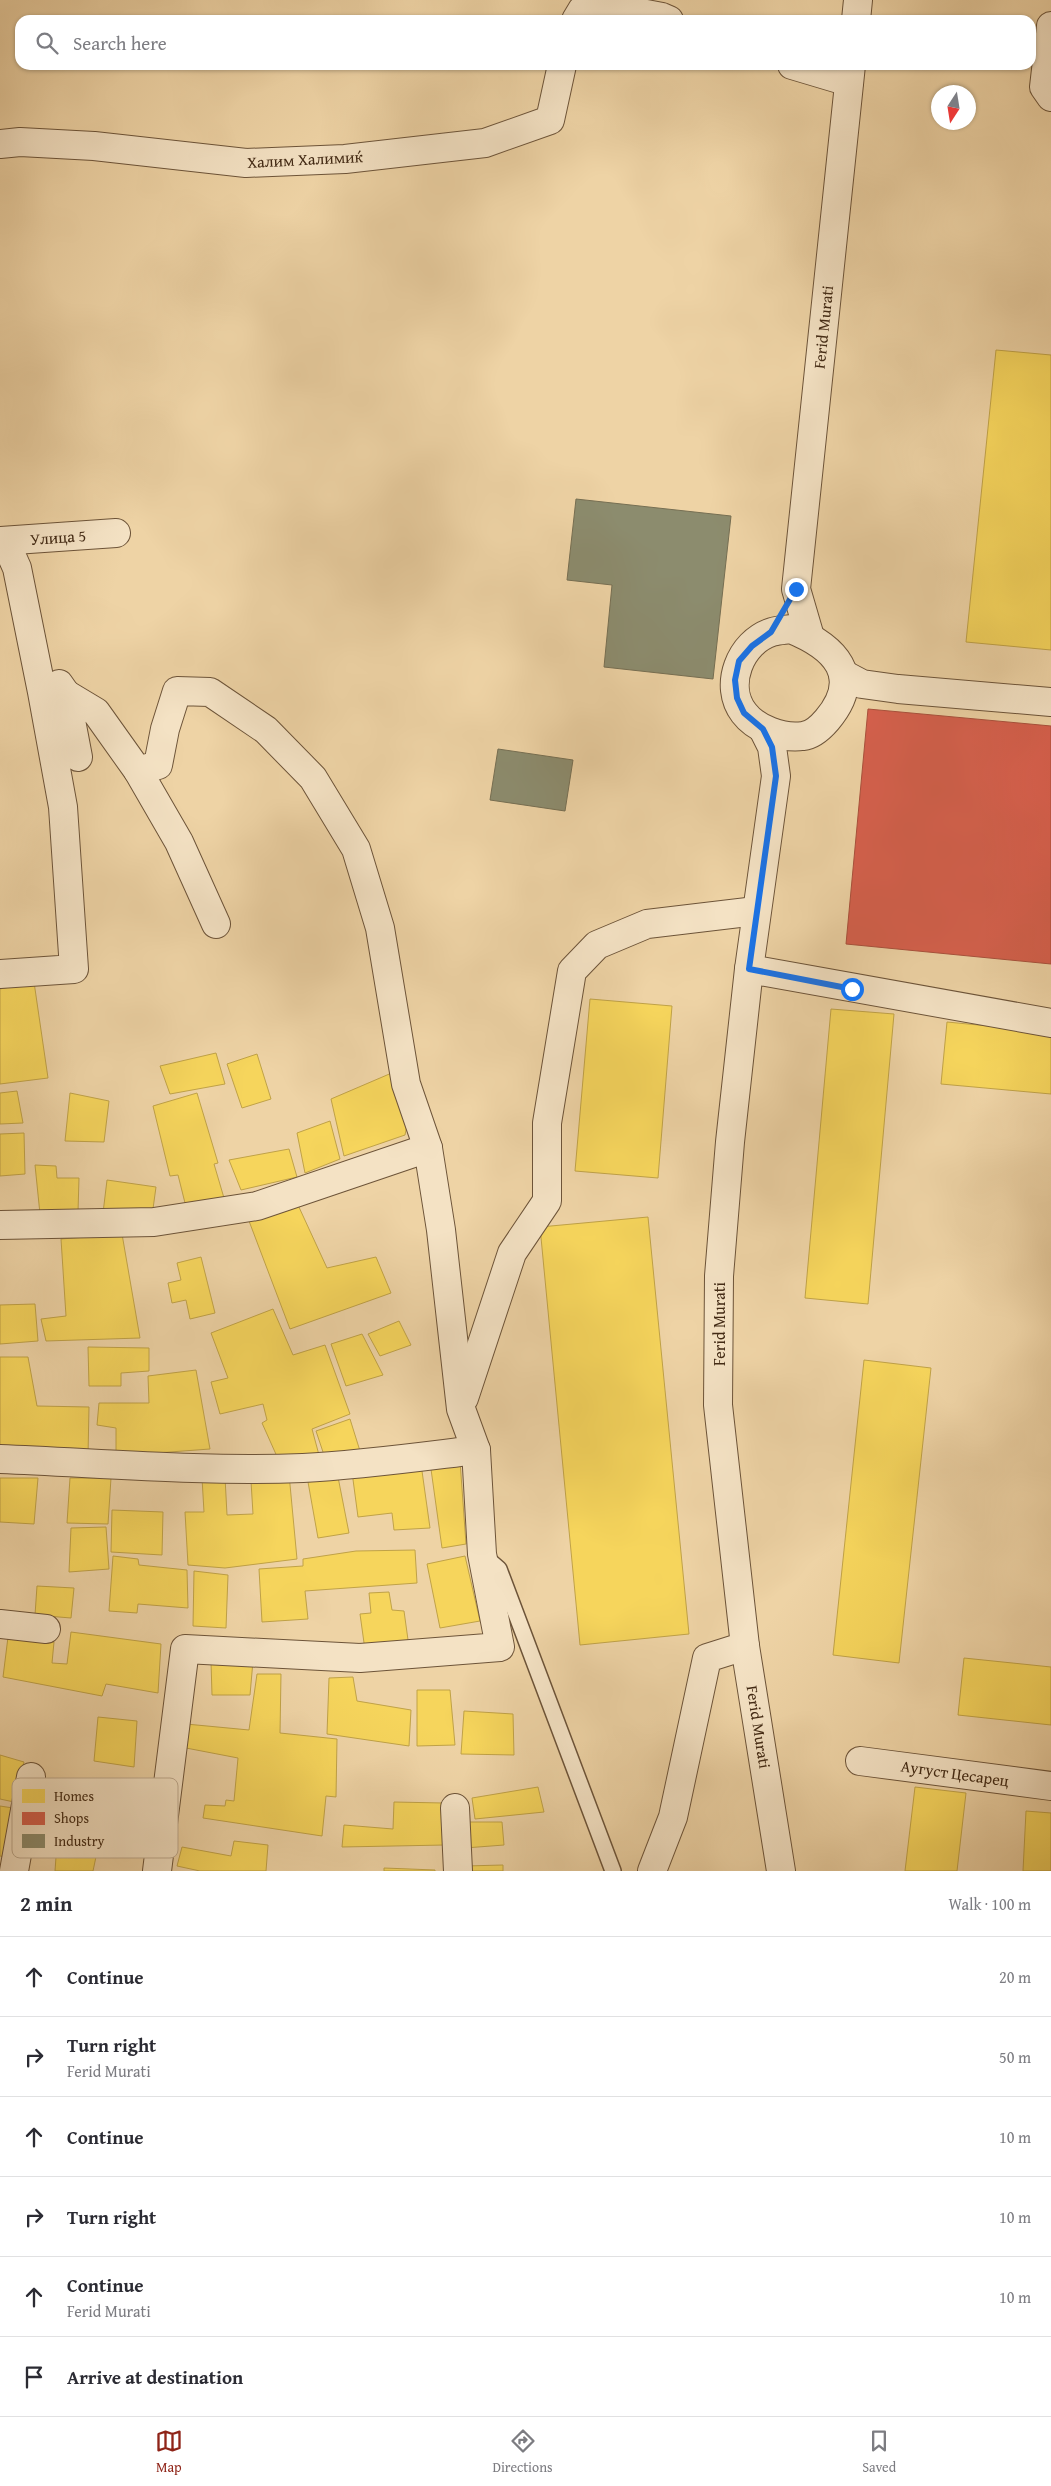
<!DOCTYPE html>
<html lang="en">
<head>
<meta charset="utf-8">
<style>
	:root { --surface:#fff; --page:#f7f7f7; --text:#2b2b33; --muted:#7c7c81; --line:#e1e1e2; --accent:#8f2418 }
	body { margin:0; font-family:"Gentium Book Plus",serif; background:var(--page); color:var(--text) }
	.compass { position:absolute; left:931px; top:85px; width:45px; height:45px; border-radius:50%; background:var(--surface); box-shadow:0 1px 4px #0004; rotate:192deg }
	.stop { position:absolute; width:15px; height:15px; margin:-11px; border:4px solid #1a73e8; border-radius:50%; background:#fff }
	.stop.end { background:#1a73e8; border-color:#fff; box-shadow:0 1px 5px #0008 }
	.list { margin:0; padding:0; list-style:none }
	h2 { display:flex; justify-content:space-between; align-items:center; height:65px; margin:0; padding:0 20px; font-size:21px }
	h2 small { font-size:16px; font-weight:400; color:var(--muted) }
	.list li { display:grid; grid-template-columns:32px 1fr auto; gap:15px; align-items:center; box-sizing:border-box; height:80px; padding:0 20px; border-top:1px solid var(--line) }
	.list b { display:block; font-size:19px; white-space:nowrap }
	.list p { margin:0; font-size:16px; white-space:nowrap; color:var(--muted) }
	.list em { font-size:16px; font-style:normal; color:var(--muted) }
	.icon { flex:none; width:28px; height:28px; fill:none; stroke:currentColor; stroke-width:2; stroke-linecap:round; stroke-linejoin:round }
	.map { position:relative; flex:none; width:1051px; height:1871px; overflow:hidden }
	.search { position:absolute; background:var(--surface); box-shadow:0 1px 4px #0004; left:15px; right:15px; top:15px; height:55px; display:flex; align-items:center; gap:12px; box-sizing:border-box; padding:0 18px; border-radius:15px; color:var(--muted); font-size:19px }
	.sheet { height:545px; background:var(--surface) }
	nav { display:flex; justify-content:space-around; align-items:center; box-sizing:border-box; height:70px; border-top:1px solid var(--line); background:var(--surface); font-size:14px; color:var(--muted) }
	nav a { display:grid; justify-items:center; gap:2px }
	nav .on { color:var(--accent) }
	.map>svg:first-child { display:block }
</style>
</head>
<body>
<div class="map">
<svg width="1051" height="1871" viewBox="0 0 1051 1871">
	<rect width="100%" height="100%" fill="#eed3a5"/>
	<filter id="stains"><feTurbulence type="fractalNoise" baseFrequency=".004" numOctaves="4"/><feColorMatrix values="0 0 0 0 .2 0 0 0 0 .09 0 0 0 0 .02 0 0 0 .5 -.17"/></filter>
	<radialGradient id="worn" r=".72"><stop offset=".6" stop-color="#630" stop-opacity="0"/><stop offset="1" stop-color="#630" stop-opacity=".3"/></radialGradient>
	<g fill="#f6d55c" stroke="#c0a247">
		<polygon points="996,350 1051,355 1051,650 966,642"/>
		<polygon points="34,982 48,1078 0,1084 0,989"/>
		<polygon points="590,999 672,1006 658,1178 575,1171"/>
		<polygon points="831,1009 894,1014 868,1304 805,1298"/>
		<polygon points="947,1022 1051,1032 1051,1094 941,1084"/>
		<polygon points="216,1053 225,1084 170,1094 160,1066"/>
		<polygon points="257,1054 271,1099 242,1108 227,1064"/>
		<polygon points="394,1072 408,1120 405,1135 344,1156 331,1099"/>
		<polygon points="17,1091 23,1123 0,1124 0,1093"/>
		<polygon points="70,1093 109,1101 104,1142 65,1141"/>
		<polygon points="197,1093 218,1163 214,1164 224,1198 186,1207 178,1175 170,1176 153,1106"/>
		<polygon points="330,1121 340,1159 305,1173 297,1133"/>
		<polygon points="24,1133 25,1174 0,1176 0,1134"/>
		<polygon points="289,1149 297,1177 241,1190 229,1160"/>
		<polygon points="35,1165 56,1166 57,1178 79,1178 78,1212 40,1214"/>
		<polygon points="107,1180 156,1187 152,1216 103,1213"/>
		<polygon points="298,1205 327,1268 376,1257 391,1293 290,1329 249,1221"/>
		<polygon points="648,1217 689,1634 580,1645 540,1227"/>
		<polygon points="122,1234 140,1338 46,1341 41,1319 66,1316 61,1239"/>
		<polygon points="201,1257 215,1313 190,1319 186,1300 172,1303 168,1283 181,1280 177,1263"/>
		<polygon points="35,1304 38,1341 0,1344 0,1305"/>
		<polygon points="273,1309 293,1355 325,1345 350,1414 312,1429 319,1455 279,1461 262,1423 267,1420 263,1404 220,1414 211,1382 228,1378 211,1333"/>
		<polygon points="399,1321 411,1345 380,1356 368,1334"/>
		<polygon points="362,1334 383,1375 346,1386 331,1344"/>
		<polygon points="88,1347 149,1348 149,1371 121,1373 121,1386 89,1386"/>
		<polygon points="0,1357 28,1357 37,1406 89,1407 88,1456 0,1454"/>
		<polygon points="864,1360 931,1368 899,1663 833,1655"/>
		<polygon points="196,1370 210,1449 116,1456 116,1428 97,1425 99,1403 149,1403 148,1376"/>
		<polygon points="350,1419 360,1451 325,1458 316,1431"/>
		<polygon points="460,1461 466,1544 442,1548 430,1462"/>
		<polygon points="421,1464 430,1528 394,1530 392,1513 358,1517 352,1472"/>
		<polygon points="289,1474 297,1559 225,1568 188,1565 185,1512 204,1512 202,1478 225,1477 227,1515 253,1514 251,1481"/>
		<polygon points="338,1477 349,1533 318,1538 308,1482"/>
		<polygon points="0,1478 38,1478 34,1524 0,1522"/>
		<polygon points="70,1478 111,1478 108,1524 67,1523"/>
		<polygon points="112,1510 163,1512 162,1555 111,1552"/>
		<polygon points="106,1527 109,1569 69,1572 71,1528"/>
		<polygon points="415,1550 417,1583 305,1591 308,1619 262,1622 259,1569 303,1566 303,1559 356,1551"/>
		<polygon points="113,1556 138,1559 139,1565 187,1570 188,1608 138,1604 137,1613 109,1611"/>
		<polygon points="465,1556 480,1621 440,1628 427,1564"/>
		<polygon points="194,1571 228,1575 226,1628 193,1626"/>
		<polygon points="37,1586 74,1588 71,1618 35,1615"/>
		<polygon points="389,1592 392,1610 404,1611 409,1647 365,1650 360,1614 371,1613 369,1593"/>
		<polygon points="71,1632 161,1644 158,1693 106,1684 102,1696 3,1677 8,1637 54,1642 52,1663 67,1664"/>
		<polygon points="964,1658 1051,1667 1051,1725 958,1715"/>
		<polygon points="253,1661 250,1695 212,1695 211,1662"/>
		<polygon points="257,1674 281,1674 280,1733 337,1739 336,1797 326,1796 322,1836 203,1818 205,1805 225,1806 226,1800 234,1801 238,1758 186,1748 186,1724 249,1730"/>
		<polygon points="353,1677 357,1701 411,1710 409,1746 327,1734 329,1678"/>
		<polygon points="417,1690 450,1690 455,1745 417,1746"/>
		<polygon points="464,1711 513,1714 514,1755 461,1754"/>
		<polygon points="98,1717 137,1721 134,1767 94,1761"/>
		<polygon points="0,1755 24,1762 14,1802 0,1799"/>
		<polygon points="538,1787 544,1812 475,1819 472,1798"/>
		<polygon points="915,1787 966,1793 957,1871 905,1871"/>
		<polygon points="394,1802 443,1803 445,1845 342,1847 344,1825 393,1829"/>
		<polygon points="0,1806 13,1808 5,1857 0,1856"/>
		<polygon points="1026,1811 1051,1813 1051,1871 1023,1871"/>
		<polygon points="463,1822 502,1822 504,1845 465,1848"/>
		<polygon points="234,1841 268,1845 266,1871 200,1871 177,1866 182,1847 231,1856"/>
		<polygon points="57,1843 97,1852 93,1871 55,1871"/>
		<polygon points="503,1865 503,1871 466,1871 465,1866"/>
		<polygon points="384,1868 435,1870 435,1871 384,1871"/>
	</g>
	<polygon fill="#d6604d" stroke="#aa503c" points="868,709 1051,726 1051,964 846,944"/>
	<g fill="#8c8c6e" stroke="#766f53">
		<polygon points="576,499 731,516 713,679 604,667 612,585 567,580"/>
		<polygon points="498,749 573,760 565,811 490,800"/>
	</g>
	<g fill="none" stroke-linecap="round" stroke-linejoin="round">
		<defs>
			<polyline id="service" points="484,1556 499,1569 613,1871"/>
			<g id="minor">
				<polyline points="576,20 582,10 604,6 662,17 669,20"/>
				<polyline points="1051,26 1044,87 1051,97"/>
				<polyline points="792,65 849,82"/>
				<polyline points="0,144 20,142 94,146 246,163 345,159 485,143 550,120 562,65"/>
				<polyline points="0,541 116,533"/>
				<polyline points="843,674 862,684 898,689 1051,702"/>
				<polyline points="59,684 66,694 78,757"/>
				<polyline points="66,694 96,712 138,771 179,842 216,924"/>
				<polyline points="138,771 158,765 165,729 177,691 210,692 266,730 313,778 356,849 380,928 406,1084 428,1148 441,1230 461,1409 476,1450 482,1554 500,1647 360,1658 185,1649 157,1871"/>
				<polyline points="749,969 1051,1023"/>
				<polyline points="0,974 74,969 63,807 42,692 17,568 5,541"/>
				<polyline points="0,1225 154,1222 257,1206 428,1148"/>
				<polyline points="464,1398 512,1253 547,1201 547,1123 572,971 597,945 647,924 756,911"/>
				<path d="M0,1459C100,1463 202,1472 303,1468C361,1465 418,1457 476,1450"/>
				<polyline points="0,1624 46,1629"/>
				<polyline points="860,1761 1051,1786"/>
				<polyline points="455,1808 458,1871"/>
				<polyline points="14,1871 31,1777"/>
				<polyline points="652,1871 673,1817 707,1658 745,1646"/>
			</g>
			<g id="tertiary">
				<polyline points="856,20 858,0"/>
				<path d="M791,629C835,647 864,676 827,720C821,727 813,735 803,736C783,739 756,729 744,713C723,686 740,642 772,632C778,630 785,630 791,629Z"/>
				<polyline points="810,637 796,589 851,65"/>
				<polyline points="763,729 772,747 776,776 749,969 730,1142 719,1276 718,1405 745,1646 781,1871"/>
			</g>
		</defs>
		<use href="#service" stroke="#6d5439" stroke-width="18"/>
		<use href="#minor" stroke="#6d5439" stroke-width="30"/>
		<use href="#tertiary" stroke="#6d5439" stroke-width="30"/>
		<use href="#service" stroke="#f4e2c4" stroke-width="15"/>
		<use href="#minor" stroke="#f4e2c4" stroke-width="28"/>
		<use href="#tertiary" stroke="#f4e2c4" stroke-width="28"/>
	</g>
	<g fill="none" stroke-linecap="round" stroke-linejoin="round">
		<polyline stroke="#1a73e8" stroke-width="6" points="796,589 771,632 752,646 739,661 735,680 737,698 744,713 763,729 772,747 776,776 749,969 852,989"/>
	</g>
	<g text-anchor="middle" stroke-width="5" stroke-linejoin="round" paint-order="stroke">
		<g font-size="16" fill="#422a15" stroke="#f4e2c4">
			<text transform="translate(305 159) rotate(-3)" y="6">Халим Халимиќ</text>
			<text transform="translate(823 327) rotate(-84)" y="6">Ferid Murati</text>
			<text transform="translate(58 537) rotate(-4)" y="6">Улица 5</text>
			<text transform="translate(719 1324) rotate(-90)" y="6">Ferid Murati</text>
			<text transform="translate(759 1727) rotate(81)" y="6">Ferid Murati</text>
			<text transform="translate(955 1773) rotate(8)" y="6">Аугуст Цесарец</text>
		</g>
	</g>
	<rect x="12" y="1778" width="166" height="80" rx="8" fill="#f4e2c4" stroke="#bfab90" stroke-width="1"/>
	<rect x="22" y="1789" width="23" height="14" fill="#f6d55c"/>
	<rect x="22" y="1812" width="23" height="13" fill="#d6604d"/>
	<rect x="22" y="1834" width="23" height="14" fill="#8c8c6e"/>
	<g font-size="14" fill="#422a15">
		<text x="54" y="1801">Homes</text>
		<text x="54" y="1823">Shops</text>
		<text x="54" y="1846">Industry</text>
	</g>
	<rect width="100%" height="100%" filter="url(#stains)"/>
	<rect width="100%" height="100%" fill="url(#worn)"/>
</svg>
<svg class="compass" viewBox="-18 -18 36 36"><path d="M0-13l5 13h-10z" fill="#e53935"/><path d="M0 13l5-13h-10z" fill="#7c7c81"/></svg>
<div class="stop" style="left:852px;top:989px"></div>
<div class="stop end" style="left:796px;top:589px"></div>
<div class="search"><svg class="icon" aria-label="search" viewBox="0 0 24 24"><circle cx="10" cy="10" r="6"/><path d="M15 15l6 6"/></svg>Search here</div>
</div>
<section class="sheet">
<h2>2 min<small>Walk · 100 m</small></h2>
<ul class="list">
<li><svg class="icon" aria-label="ahead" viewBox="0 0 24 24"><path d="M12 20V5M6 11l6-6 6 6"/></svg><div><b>Continue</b></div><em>20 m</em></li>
<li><svg class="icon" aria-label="right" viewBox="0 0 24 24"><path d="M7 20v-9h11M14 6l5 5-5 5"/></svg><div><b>Turn right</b><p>Ferid Murati</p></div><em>50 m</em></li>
<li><svg class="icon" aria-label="ahead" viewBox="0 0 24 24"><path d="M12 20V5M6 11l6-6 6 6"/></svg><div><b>Continue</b></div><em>10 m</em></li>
<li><svg class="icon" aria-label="right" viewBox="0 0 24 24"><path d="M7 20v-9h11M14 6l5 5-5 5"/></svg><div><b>Turn right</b></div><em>10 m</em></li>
<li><svg class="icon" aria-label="ahead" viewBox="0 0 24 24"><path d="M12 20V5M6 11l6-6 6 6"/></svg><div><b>Continue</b><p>Ferid Murati</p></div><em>10 m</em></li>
<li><svg class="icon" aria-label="arrive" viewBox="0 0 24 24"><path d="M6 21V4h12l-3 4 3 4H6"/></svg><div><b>Arrive at destination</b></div></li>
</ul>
</section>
<nav>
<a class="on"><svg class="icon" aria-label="map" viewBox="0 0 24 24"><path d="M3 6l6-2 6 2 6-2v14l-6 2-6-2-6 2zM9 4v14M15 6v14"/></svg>Map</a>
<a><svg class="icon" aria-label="directions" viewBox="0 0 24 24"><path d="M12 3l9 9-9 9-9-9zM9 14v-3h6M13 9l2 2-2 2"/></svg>Directions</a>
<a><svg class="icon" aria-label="saved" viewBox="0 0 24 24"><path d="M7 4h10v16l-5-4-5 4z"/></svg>Saved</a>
</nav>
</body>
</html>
